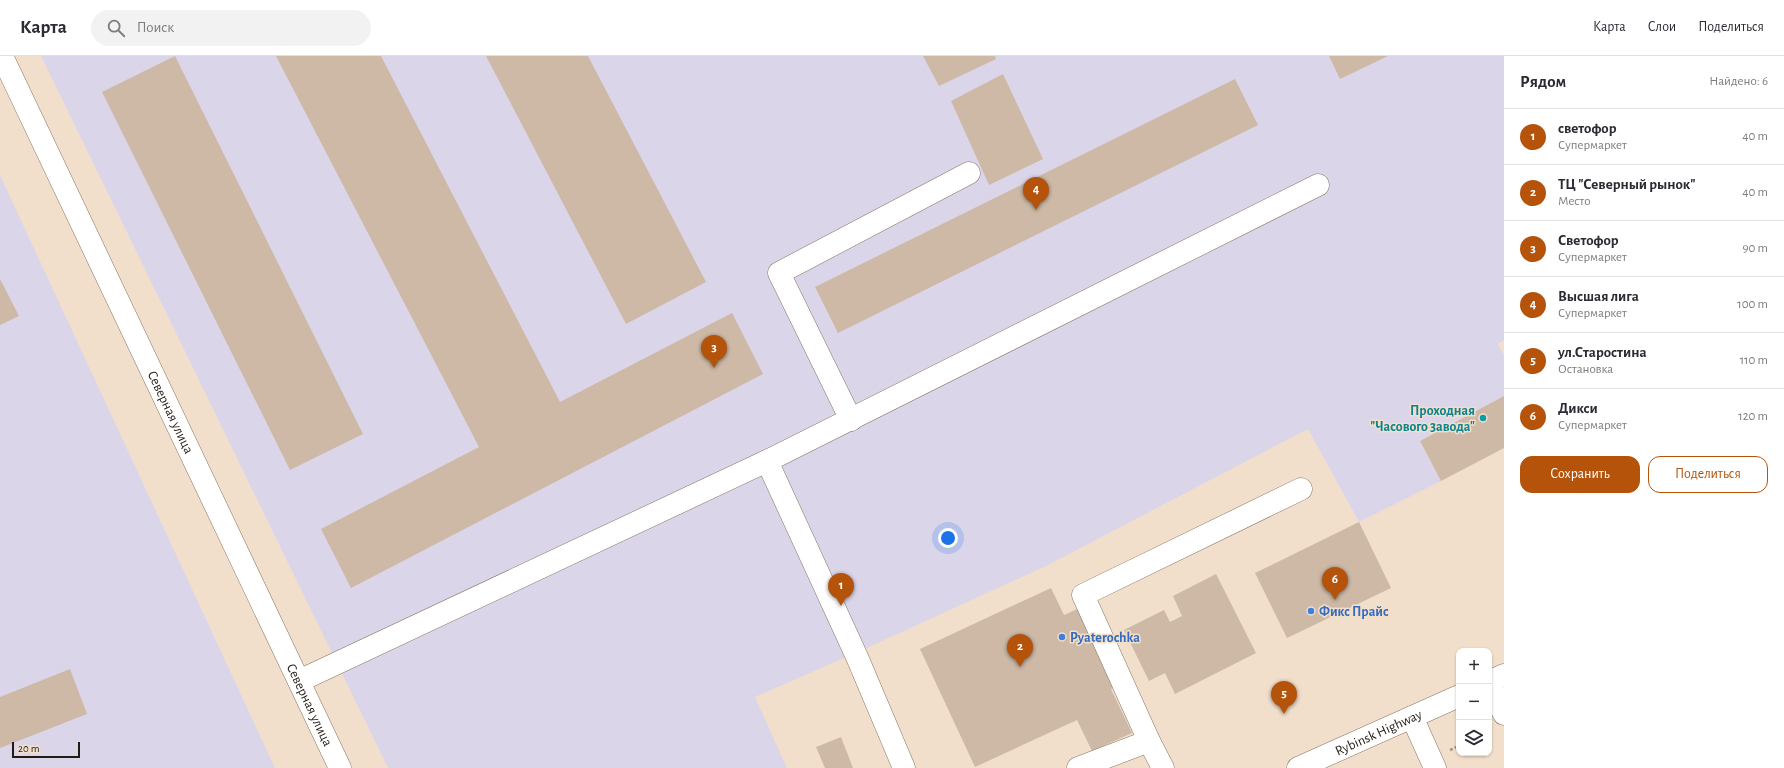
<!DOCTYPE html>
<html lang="ru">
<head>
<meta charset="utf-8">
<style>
	:root { --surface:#fff; --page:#f2f2f3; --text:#2b2b33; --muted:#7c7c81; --line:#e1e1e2; --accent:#b45309 }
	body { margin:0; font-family:"Alegreya Sans",sans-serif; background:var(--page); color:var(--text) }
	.controls { position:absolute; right:12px; bottom:12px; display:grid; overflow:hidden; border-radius:8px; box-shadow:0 1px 3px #0004 }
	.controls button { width:36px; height:36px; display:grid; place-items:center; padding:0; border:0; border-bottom:1px solid var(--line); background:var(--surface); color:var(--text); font:20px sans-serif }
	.scale { position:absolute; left:12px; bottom:10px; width:68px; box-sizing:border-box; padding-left:4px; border:2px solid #221b14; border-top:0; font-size:11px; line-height:14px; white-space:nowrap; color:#221b14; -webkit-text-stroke:3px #f2dfcb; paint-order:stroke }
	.you { position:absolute; left:948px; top:482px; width:14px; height:14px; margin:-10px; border:3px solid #fff; border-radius:50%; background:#1a73e8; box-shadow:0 0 0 6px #1a73e833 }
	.badge { display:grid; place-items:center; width:26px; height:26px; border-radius:50%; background:var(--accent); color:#fff; font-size:13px; font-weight:700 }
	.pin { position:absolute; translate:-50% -33px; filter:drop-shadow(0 1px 2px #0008) }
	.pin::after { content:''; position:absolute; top:21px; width:14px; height:12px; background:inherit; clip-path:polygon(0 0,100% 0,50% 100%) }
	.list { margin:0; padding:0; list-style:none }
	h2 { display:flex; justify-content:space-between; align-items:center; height:52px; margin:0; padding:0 16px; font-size:17px }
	h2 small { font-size:13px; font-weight:400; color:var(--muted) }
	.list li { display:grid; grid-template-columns:26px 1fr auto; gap:12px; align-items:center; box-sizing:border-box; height:56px; padding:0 16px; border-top:1px solid var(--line) }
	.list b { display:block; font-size:15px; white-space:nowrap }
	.list p { margin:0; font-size:13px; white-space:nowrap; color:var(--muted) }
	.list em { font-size:13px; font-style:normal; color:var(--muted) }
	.actions { display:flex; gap:8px; padding:12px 16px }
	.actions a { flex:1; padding:9px 0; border:1px solid var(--accent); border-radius:12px; text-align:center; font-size:14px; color:var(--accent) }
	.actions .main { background:var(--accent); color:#fff }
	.icon { flex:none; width:22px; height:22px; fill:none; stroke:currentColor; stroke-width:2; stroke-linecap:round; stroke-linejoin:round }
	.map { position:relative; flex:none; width:1504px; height:712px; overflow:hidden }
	header { display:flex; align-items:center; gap:24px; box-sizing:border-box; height:56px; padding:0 20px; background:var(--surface); border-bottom:1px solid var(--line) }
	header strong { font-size:19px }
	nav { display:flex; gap:22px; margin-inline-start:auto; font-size:14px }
	.search { width:280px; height:36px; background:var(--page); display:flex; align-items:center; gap:10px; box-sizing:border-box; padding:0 14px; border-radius:22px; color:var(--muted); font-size:15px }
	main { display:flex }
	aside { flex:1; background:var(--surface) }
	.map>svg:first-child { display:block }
</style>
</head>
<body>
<header>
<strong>Карта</strong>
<div class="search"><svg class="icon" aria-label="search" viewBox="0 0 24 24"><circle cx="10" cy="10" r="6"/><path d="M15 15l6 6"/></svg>Поиск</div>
<nav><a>Карта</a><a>Слои</a><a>Поделиться</a></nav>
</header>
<main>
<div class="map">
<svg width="1504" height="712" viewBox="0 0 1504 712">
	<rect width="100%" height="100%" fill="#f2dfcb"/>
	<g fill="#dbd5ea">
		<polygon points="41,0 1504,0 1504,284 1498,288 1504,300 1504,340 1420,385 1441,425 1359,466 1308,373 1046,510 869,591 755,641 787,712 388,712"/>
		<polygon points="0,119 275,712 0,712"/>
	</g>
	<g fill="#cdb9a6">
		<polygon points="175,0 363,378 290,414 102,36"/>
		<polygon points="276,0 381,0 560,346 732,257 763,318 351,532 321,473 479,391"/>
		<polygon points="486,0 588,0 706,226 626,268"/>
		<polygon points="923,0 995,0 996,3 939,30"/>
		<polygon points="1329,0 1388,0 1340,23"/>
		<polygon points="1003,18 1043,103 989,129 951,45"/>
		<polygon points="1235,23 1258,69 838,277 815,231"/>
		<polygon points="0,223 19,260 0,269"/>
		<polygon points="1504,340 1504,392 1441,425 1420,385"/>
		<polygon points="1359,466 1391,532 1287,582 1255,517"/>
		<polygon points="1216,518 1256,597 1175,638 1165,617 1149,625 1124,574 1164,554 1170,566 1182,560 1173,540"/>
		<polygon points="1051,532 1064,559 1084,550 1120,629 1111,633 1132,677 1092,695 1077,664 975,711 920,593"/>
		<polygon points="70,613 87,658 0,692 0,641"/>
		<polygon points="841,681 853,712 825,712 816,691"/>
	</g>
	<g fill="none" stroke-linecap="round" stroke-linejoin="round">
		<defs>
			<g id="minor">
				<path id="s1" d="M2,0L340,712"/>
				<polyline points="851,364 779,217 969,117"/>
				<polyline points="767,405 857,601 904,712"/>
				<polyline points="299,625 767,405 1318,129"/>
				<polyline points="1489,626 1504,658"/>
				<polyline points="1412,661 1435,712"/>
				<polyline points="1078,712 1149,685"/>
				<polyline points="1163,712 1149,685 1083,539 1301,433"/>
			</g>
			<g id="major">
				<polyline points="1489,626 1504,619"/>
				<path id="s2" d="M1298,712L1459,640"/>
			</g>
		</defs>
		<use href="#minor" stroke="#887664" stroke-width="23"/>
		<use href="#major" stroke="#887664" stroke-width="23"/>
		<polyline stroke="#a39485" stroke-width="2.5" stroke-dasharray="3 2" stroke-linecap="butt" points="1450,694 1459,690"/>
		<use href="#minor" stroke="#fff" stroke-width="22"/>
		<use href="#major" stroke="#fff" stroke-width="22"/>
	</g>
	<circle fill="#0f9aa8" stroke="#f2dfcb" stroke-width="1.5" cx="1483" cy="362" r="4"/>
	<g fill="#3f7fe0" stroke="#f2dfcb" stroke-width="1.5">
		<circle cx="1311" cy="555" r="4"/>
		<circle cx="1062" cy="581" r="4"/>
	</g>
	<g text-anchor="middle" stroke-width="3" stroke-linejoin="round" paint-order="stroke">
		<g font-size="14" font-weight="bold" fill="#0d838f" stroke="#f2dfcb" text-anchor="end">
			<text x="1475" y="359">Проходная<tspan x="1475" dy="16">"Часового 3авода"</tspan></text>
		</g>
		<g font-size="14" fill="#221b14" stroke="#f2dfcb">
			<text dy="5" stroke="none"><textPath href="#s1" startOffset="394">Северная улица</textPath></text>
			<text dy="5" stroke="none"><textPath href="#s1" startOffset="718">Северная улица</textPath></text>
			<text dy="5" stroke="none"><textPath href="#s2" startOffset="88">Rybinsk Highway</textPath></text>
		</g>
		<g font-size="14" font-weight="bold" fill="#366cbe" stroke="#f2dfcb" text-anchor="start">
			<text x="1319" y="560">Фикс Прайс</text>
			<text x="1070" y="586">Pyaterochka</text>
		</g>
	</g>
</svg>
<div class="controls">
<button>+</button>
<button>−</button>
<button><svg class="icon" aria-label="layers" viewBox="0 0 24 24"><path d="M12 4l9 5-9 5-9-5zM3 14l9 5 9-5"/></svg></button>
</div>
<div class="scale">20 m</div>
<div class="you"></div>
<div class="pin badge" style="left:841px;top:550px">1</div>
<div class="pin badge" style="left:1020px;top:611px">2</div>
<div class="pin badge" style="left:714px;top:312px">3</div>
<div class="pin badge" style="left:1036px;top:154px">4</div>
<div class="pin badge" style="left:1284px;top:658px">5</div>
<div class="pin badge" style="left:1335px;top:544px">6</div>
</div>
<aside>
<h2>Рядом<small>Найдено: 6</small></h2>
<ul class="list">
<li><span class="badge">1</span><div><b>светофор</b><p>Супермаркет</p></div><em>40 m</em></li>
<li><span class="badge">2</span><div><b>ТЦ &quot;Северный рынок&quot;</b><p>Место</p></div><em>40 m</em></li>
<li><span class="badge">3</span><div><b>Светофор</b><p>Супермаркет</p></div><em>90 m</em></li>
<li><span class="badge">4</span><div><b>Высшая лига</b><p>Супермаркет</p></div><em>100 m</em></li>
<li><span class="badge">5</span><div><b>ул.Старостина</b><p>Остановка</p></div><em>110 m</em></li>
<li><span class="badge">6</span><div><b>Дикси</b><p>Супермаркет</p></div><em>120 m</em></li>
</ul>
<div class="actions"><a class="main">Сохранить</a><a>Поделиться</a></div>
</aside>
</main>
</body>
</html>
